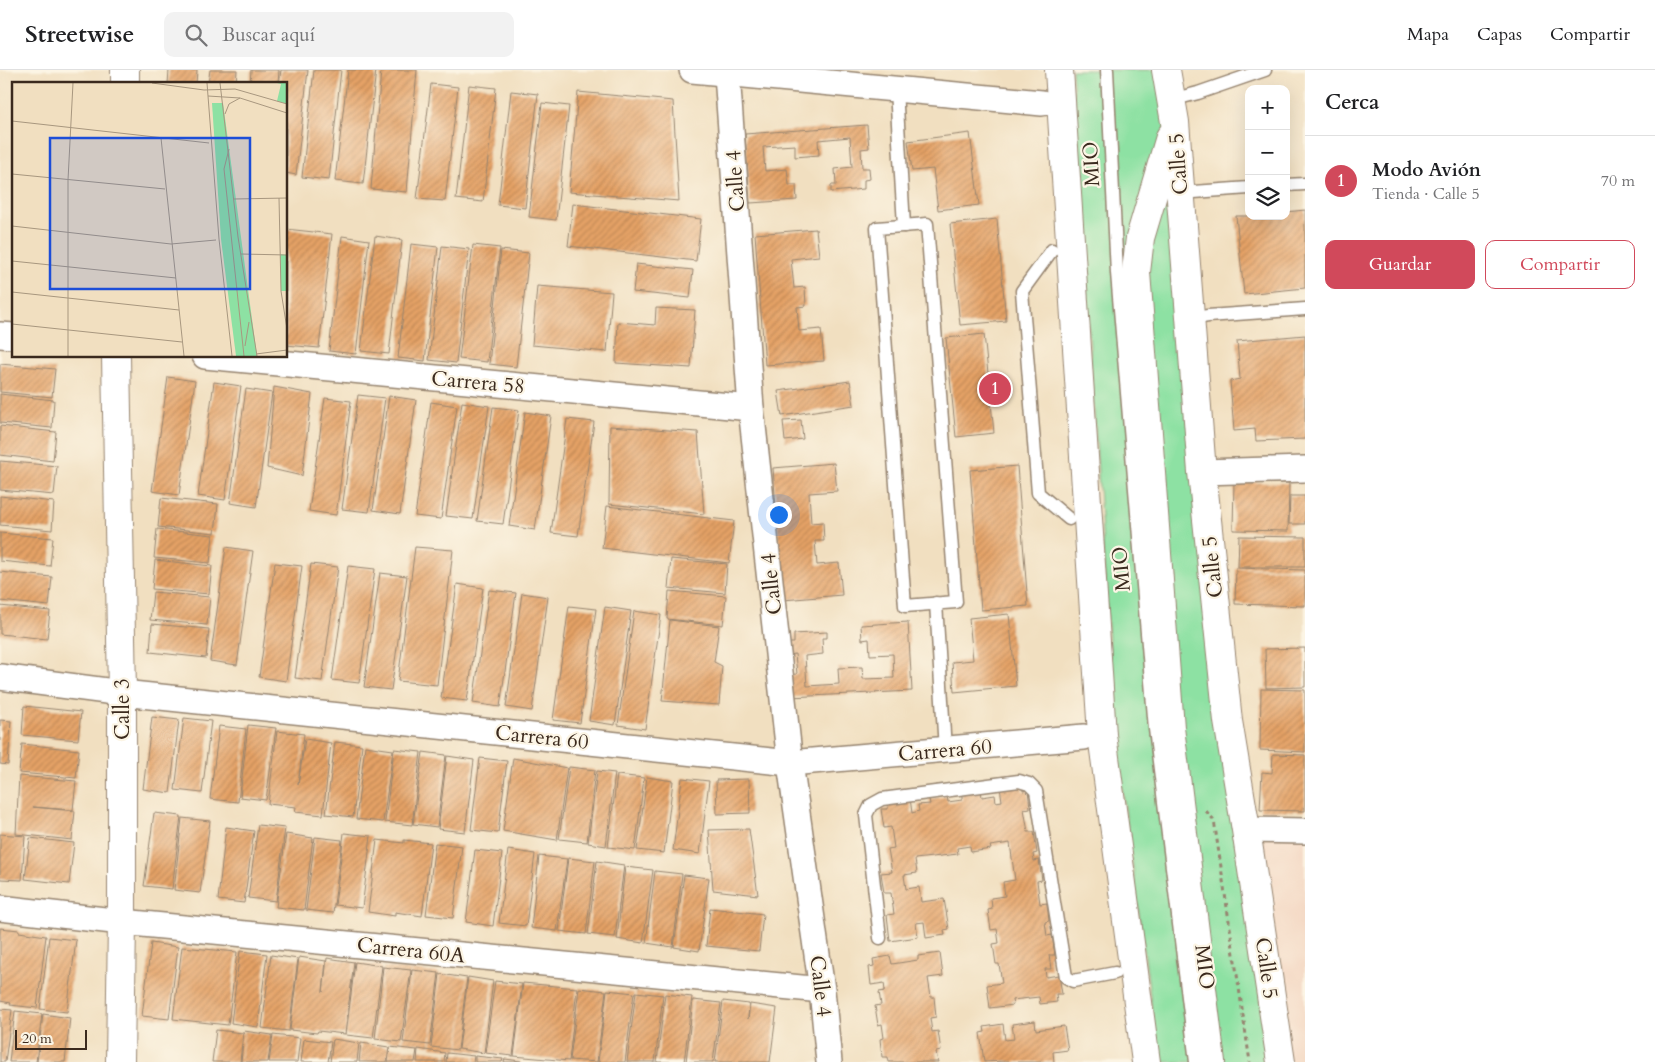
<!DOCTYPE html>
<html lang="es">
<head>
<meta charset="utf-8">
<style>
	:root { --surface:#fff; --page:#f2f2f2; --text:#202124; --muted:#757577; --line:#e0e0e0; --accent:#d1495b }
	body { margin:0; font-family:Cardo,serif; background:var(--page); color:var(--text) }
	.controls { position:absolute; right:15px; top:15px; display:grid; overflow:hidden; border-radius:10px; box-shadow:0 5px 20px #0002 }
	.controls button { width:45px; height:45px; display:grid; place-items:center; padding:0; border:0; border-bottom:1px solid var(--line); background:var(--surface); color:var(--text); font:25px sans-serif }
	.scale { position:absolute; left:15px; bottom:12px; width:72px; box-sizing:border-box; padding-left:5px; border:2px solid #3b2a1e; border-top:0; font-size:14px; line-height:18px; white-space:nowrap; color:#3b2a1e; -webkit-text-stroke:4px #fcf5e5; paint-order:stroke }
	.you { position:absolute; left:778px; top:444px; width:18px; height:18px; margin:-12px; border:4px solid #fff; border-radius:50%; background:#1a73e8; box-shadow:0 0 0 8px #1a73e833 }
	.badge { display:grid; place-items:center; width:32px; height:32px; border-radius:50%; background:var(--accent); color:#fff; font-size:16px; font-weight:700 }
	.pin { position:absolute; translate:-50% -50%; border:2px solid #fff; box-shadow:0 1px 5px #0006 }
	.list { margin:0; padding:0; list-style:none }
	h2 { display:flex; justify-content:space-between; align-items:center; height:65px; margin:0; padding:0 20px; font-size:21px }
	h2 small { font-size:16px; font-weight:400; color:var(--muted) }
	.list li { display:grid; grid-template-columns:32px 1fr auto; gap:15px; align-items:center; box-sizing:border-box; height:90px; padding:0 20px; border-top:1px solid var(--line) }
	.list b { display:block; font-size:19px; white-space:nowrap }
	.list p { margin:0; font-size:16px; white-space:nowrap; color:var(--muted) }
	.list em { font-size:16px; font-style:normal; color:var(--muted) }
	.actions { display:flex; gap:10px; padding:15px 20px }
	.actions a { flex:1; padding:11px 0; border:1px solid var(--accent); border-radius:10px; text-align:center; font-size:18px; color:var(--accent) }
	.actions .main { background:var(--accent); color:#fff }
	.icon { flex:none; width:28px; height:28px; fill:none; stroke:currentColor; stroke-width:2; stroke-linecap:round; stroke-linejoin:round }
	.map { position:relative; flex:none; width:1305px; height:992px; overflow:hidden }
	header { display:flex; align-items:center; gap:30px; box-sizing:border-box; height:70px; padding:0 25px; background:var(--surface); border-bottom:1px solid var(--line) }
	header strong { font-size:24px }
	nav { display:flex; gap:28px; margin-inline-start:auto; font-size:18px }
	.search { width:350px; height:45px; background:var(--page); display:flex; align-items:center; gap:12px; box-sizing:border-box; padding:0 18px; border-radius:10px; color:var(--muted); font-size:19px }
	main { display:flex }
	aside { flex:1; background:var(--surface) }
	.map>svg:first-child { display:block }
</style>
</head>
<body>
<header>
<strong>Streetwise</strong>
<div class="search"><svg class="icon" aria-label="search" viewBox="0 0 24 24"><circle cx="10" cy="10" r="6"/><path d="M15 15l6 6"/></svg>Buscar aquí</div>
<nav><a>Mapa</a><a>Capas</a><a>Compartir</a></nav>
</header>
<main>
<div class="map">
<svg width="1305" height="992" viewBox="0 0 1305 992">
	<defs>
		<pattern id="building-hatch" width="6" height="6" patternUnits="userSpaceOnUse" patternTransform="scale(1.25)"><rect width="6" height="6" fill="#e5a266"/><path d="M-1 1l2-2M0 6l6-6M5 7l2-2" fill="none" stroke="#bb8453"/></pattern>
	</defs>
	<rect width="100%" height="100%" fill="#fcf5e5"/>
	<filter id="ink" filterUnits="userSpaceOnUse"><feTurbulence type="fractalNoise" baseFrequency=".02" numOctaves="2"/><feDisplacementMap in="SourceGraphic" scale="10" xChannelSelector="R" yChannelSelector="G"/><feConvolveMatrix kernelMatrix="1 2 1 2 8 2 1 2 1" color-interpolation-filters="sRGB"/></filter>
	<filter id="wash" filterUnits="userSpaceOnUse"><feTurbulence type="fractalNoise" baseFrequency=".0096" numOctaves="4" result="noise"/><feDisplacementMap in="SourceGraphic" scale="20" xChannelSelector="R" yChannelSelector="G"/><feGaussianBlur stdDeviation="1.12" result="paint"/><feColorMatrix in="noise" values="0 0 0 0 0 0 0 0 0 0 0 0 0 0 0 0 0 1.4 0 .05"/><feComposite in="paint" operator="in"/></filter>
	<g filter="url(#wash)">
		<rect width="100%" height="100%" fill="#f1dfc0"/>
		<polygon fill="#f3d4bf" points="1246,760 1305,761 1305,992 1281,992"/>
		<polygon fill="#8de1a3" stroke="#648660" points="1072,0 1166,0 1202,402 1281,992 1159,992 1115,664"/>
		<g id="blocks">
			<g fill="url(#building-hatch)">
				<polygon points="169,0 197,0 196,14 168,14"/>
				<polygon points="210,0 237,0 236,14 208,14"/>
				<polygon points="251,0 279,0 278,14 250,14"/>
				<polygon points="281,0 308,0 296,105 286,103 286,14 279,14"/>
				<polygon points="314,0 341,0 329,110 302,107"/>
				<polygon points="348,0 376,0 363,114 335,111"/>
				<polygon points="381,0 417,0 407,122 371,119"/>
				<polygon points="431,14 458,17 445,131 417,129"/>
				<polygon points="469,15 496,18 483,132 456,129"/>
				<polygon points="511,21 538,24 525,138 498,135"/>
				<polygon points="578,22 673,31 679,131 569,122"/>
				<polygon points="542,33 569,36 556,150 529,147"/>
				<polygon points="867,55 869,78 861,79 862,98 869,98 870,109 864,110 864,119 831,122 831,115 836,115 835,99 852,97 850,67 818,70 819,85 795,87 795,75 763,77 765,101 787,99 789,115 796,115 797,130 750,133 745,64"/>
				<polygon points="970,63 979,135 938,140 933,99 912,101 908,71"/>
				<polygon points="573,134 701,149 696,191 568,176"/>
				<polygon points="1305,140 1305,218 1244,224 1236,146 1286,146 1286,142"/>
				<polygon points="997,149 1006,251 960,255 950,154"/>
				<polygon points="286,159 332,164 319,278 286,275"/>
				<polygon points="816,159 819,186 791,189 794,218 805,217 806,236 797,237 799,261 821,259 824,291 765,295 755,164"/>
				<polygon points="342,166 369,170 356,284 329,281"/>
				<polygon points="375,166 402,170 389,284 361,281"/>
				<polygon points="411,174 438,177 425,291 398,288"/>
				<polygon points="473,175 500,178 487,292 459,289"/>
				<polygon points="442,176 469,179 456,293 429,290"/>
				<polygon points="501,180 529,183 516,297 489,294"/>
				<polygon points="636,194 693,200 690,228 633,222"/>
				<polygon points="537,216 612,222 607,282 532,275"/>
				<polygon points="656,238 695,240 691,298 616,293 618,252 655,255"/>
				<polygon points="984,264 994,363 956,367 946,268"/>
				<polygon points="1305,265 1305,369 1256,371 1255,359 1234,361 1230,311 1240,309 1237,271"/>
				<polygon points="0,294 55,299 52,327 0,322"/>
				<polygon points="168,307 195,311 179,425 152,421"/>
				<polygon points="850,311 854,335 782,346 778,321"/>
				<polygon points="214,312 241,316 225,430 198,426"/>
				<polygon points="274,317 312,324 302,406 267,398"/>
				<polygon points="246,319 272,323 256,437 230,433"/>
				<polygon points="0,324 54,330 52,358 0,353"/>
				<polygon points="358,325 385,328 369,442 342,439"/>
				<polygon points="389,326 416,330 400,444 373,440"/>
				<polygon points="325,328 351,331 336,445 309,441"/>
				<polygon points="431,332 457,336 441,449 415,446"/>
				<polygon points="462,332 489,336 473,449 446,446"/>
				<polygon points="493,337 519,340 503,454 477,451"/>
				<polygon points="525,342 551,346 535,460 509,456"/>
				<polygon points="567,349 594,352 578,466 551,463"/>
				<polygon points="801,350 803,369 785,371 783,351"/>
				<polygon points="0,356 56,362 53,391 0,385"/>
				<polygon points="610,356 698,362 704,444 609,434"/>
				<polygon points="0,391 57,396 54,425 0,420"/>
				<polygon points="834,393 837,421 809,423 811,453 823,452 824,471 815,471 817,495 839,493 842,525 783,530 773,398"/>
				<polygon points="1017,396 1028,536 981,540 970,400"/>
				<polygon points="1234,412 1289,413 1288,461 1233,460"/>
				<polygon points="0,426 54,432 52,460 0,455"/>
				<polygon points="1290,426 1305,426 1305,454 1289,454"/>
				<polygon points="161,428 218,434 215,463 158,457"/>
				<polygon points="607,436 734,451 729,493 602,478"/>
				<polygon points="157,459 213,465 210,493 154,488"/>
				<polygon points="0,463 53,468 50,496 0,491"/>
				<polygon points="1239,466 1305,467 1305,497 1238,497"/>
				<polygon points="226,477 253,481 237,595 210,591"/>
				<polygon points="415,477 453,480 437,615 398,611"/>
				<polygon points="671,489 727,494 725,523 668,518"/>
				<polygon points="155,490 212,496 209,524 152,519"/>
				<polygon points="275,493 302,496 286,611 259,607"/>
				<polygon points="311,494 338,497 322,611 295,608"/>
				<polygon points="348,496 375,499 359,613 332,610"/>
				<polygon points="1236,498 1305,500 1305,536 1235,534"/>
				<polygon points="0,502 52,507 49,536 0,531"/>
				<polygon points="380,503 407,506 391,620 364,617"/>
				<polygon points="457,514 483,518 467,631 441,628"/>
				<polygon points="489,520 516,523 500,637 473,633"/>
				<polygon points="669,521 726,526 723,555 667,549"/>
				<polygon points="153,522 210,527 207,555 150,550"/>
				<polygon points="522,523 548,527 532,641 506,637"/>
				<polygon points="0,536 50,541 47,569 0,564"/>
				<polygon points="569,536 596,539 580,653 553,650"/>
				<polygon points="605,537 631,541 615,655 589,651"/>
				<polygon points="634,541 661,545 645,659 618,655"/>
				<polygon points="1009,544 1016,616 954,622 952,592 973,590 969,548"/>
				<polygon points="670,550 719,556 714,592 722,596 719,635 662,631"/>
				<polygon points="908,552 912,621 790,627 789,605 797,604 795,584 789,585 788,573 794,573 794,564 827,562 827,568 822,568 823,584 805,586 807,616 839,614 838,598 862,597 863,609 894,608 893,584 870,585 869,569 862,570 861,555"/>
				<polygon points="152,554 209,559 206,588 150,582"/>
				<polygon points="1305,578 1305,617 1266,618 1265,579"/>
				<polygon points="1261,619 1305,620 1305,682 1260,680"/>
				<polygon points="24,636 81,642 78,670 22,665"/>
				<polygon points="152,647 179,650 170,723 143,719"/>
				<polygon points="184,648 211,651 202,723 175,720"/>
				<polygon points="0,650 11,651 8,695 0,694"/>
				<polygon points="248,655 276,658 266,730 240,727"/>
				<polygon points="219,656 246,659 238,732 210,729"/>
				<polygon points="277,661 304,664 298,715 305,669 331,673 323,745 295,742 296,737 268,734"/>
				<polygon points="335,672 362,675 353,747 326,744"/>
				<polygon points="22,674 79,680 76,708 19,703"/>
				<polygon points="365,676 393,680 383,752 356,749"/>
				<polygon points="394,679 421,682 412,755 385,752"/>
				<polygon points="423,682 446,685 437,757 413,754"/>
				<polygon points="1273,684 1305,685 1305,741 1260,740 1262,702 1272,703"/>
				<polygon points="447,686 474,690 465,762 438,759"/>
				<polygon points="480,688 507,691 498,763 471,760"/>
				<polygon points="513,688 567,698 557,770 503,761"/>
				<polygon points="569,697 595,700 587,772 559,769"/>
				<polygon points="597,701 615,703 606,776 588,773"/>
				<polygon points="617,705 644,708 635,780 608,777"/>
				<polygon points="19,706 76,711 73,740 33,737 75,741 72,770 16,764"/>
				<polygon points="647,707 673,711 664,783 637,780"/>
				<polygon points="682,708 709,711 700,784 673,780"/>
				<polygon points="749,709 750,743 717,744 716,710"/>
				<polygon points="1022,714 1023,721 1028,720 1030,738 1024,739 1028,762 1034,762 1037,783 1033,784 1034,791 1039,790 1042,810 1037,811 1040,834 1047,833 1049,851 1045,852 1047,866 1052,865 1055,885 1049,885 1051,899 1045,899 1046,907 1059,905 1062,924 1056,924 1057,932 1040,934 1039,927 1012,930 1013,935 990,938 987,915 1002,913 999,894 996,894 993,874 999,873 997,859 991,860 988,840 992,839 991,828 1005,826 1003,812 1015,810 1010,773 990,776 991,779 971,782 970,776 957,778 958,784 915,789 917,803 904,805 906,819 919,817 921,832 944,829 949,859 944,860 945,865 926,868 924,852 916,853 918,867 890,871 887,845 894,844 891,823 884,823 881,803 892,802 888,779 894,778 891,757 884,758 881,739 888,739 887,731 910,728 912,743 919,741 918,735 930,734 929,729 947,726 948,732 962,730 962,723 981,721 982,727 995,725 996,732 1002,731 1000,717"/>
				<polygon points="154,743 181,746 172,819 144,816"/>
				<polygon points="182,748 210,751 200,823 174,820"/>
				<polygon points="258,755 285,758 276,831 248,828"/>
				<polygon points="226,757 254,761 244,833 218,830"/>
				<polygon points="749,759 758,825 713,820 709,760"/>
				<polygon points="344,763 371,766 362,838 335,835"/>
				<polygon points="0,764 25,766 22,810 0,809"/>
				<polygon points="286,764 313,768 304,840 276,837"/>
				<polygon points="315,767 342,770 333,843 306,840"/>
				<polygon points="30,768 74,773 69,814 25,809"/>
				<polygon points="377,770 404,773 404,770 431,773 422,846 395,842 395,846 368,842"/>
				<polygon points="435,773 462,776 453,848 426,845"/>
				<polygon points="475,780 502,783 493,856 466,852"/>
				<polygon points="508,780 535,784 526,856 499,853"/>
				<polygon points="539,786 567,789 557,861 531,858"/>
				<polygon points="568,788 595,791 586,864 559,861"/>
				<polygon points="597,791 624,795 615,867 588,864"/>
				<polygon points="625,797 653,800 643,873 617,869"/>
				<polygon points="655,801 682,804 673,877 646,873"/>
				<polygon points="684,805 709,808 699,881 674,877"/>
				<polygon points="710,838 763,844 759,881 706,876"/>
				<polygon points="0,858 19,860 19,862 46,866 37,938 10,935 11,933 0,931"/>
				<polygon points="49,867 76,870 67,942 40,939"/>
				<polygon points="151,873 178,877 169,949 142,946"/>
				<polygon points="182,877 237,882 228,955 173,949"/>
				<polygon points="240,881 267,884 258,957 231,953"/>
				<polygon points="940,883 943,906 928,908 931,927 934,927 936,947 930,948 932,962 938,961 941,981 936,982 938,992 889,992 888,987 882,987 880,969 884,968 882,954 878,955 875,936 881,935 879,922 885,921 884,913 871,915 869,897 874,896 873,889 890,886 892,894 918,890 918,886"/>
				<polygon points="271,885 298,889 289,961 262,958"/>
				<polygon points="299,887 326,891 323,922 327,888 354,892 345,964 318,961 317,963 290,960"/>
				<polygon points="355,892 382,896 373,968 346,965"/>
				<polygon points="383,897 411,900 401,972 375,969"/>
				<polygon points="412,900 439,903 430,975 403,972"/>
				<polygon points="440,904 467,908 458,980 431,977"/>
				<polygon points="468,907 493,911 484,983 459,979"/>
				<polygon points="495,911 522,914 513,986 485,983"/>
				<polygon points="523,913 577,918 569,991 514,986"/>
				<polygon points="579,918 606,921 597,992 570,990"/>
				<polygon points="607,920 634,923 625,992 598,992"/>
				<polygon points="636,922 663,925 655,992 627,992"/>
				<polygon points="665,924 692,927 684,992 657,992"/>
				<polygon points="693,930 721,933 713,992 686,992"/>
				<polygon points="723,931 749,934 748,949 750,934 777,938 770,992 715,992"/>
				<polygon points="0,939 12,940 5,992 0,992"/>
				<polygon points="15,941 42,944 36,992 9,992"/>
				<polygon points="43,944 70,948 65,992 37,992"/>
				<polygon points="1035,951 1036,960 1064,956 1068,980 1053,982 1054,992 1008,992 1008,991 984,992 980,963 985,962 984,957 1003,954 1005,970 1014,969 1012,954"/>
				<polygon points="216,960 243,963 240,992 212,992"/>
				<polygon points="244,961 272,965 268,992 241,992"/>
				<polygon points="273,965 300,968 297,992 269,992"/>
				<polygon points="304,969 331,972 328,992 301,992"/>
				<polygon points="333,969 359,973 357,992 330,992"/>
				<polygon points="361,973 389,977 387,992 359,992"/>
				<polygon points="390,977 417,980 415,992 388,992"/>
				<polygon points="418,979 445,983 444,992 417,992"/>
				<polygon points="447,983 474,986 473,992 446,992"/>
				<polygon points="475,986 503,989 502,992 475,992"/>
				<polygon points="505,989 521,991 521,992 504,992"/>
			</g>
		</g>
	</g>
	<g filter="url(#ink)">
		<use href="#blocks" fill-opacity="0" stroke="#96846f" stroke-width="1"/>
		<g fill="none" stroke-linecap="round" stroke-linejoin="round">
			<defs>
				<g id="service">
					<polyline points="1107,0 1117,203 1155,659 1196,992"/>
					<polyline points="896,20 904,156"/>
					<polyline points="1171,30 1198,23 1265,0"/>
					<polyline points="1286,115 1305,114"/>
					<polyline points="1180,123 1249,118"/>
					<polygon points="927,154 956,532 905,536 877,158"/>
					<polyline points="1052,180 1022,221 1038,423 1069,449"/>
					<polyline points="1190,249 1208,246 1305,239"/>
					<polyline points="936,533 945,680"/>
					<polyline points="880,868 866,745 871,735 882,729 1019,711 1029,714 1036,721 1066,907 1073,911 1115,903"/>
				</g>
				<g id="minor">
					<polyline points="692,0 1042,33"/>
					<polyline points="727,4 751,338 790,693 822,920 829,992"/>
					<polyline points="0,265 14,266"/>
					<polyline points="205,286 751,338"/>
					<polyline points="1202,402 1305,399"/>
					<polyline points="0,607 122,623 790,693 1084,667"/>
					<polyline points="1246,760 1305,761"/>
					<polyline points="0,838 122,852 822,920"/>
				</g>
				<g id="tertiary">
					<polyline points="125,14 125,0"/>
					<polyline points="116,286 122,623 122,852 120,992"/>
				</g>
				<g id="primary">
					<polyline points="1059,0 1102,665 1146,992"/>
					<polyline points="1166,0 1175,52 1202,402 1228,651 1246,760 1281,992"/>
					<polyline points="1170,67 1140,168 1136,202 1170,658 1211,992"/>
				</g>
			</defs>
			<use href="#service" stroke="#96846f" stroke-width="15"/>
			<use href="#minor" stroke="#96846f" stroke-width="28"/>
			<use href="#tertiary" stroke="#96846f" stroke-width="30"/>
			<use href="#primary" stroke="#96846f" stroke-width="30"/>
			<polyline stroke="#96846f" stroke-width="3" stroke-dasharray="4 4" stroke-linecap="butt" points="1206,741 1214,750 1250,992"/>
			<use href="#service" stroke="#fff" stroke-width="12"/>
			<use href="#minor" stroke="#fff" stroke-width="25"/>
			<use href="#tertiary" stroke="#fff" stroke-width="28"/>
			<use href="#primary" stroke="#fff" stroke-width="28"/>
		</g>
	</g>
	<g text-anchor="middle" stroke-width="4.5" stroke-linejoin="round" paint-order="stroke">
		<g font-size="21" fill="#3b2a1e" stroke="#fcf5e5">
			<text transform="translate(1091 94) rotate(-93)" y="7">MIO</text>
			<text transform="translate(1178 94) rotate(-94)" y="7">Calle 5</text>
			<text transform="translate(735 111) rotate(-94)" y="7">Calle 4</text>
			<text transform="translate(478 312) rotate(5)" y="7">Carrera 58</text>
			<text transform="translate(1212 497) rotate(-96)" y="7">Calle 5</text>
			<text transform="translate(1121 499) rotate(-95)" y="7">MIO</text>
			<text transform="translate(771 514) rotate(-96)" y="7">Calle 4</text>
			<text transform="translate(122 639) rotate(-90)" y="7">Calle 3</text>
			<text transform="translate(542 667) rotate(6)" y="7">Carrera 60</text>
			<text transform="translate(945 680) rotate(-5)" y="7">Carrera 60</text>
			<text transform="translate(411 880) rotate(6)" y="7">Carrera 60A</text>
			<text transform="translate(1205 897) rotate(83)" y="7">MIO</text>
			<text transform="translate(1267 898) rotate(82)" y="7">Calle 5</text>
			<text transform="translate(821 916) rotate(83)" y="7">Calle 4</text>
		</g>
	</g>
	<g transform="translate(12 12)">
		<rect width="275" height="275" fill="#f1dfc0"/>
		<path d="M200,21H211L245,274H224L209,157Z" fill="#8de1a3"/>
		<path d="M265,1H275V22L265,19L269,2ZM268,172L275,173V209H269Z" fill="#8de1a3"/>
		<path fill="none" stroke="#a8977f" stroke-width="1" d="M140,1L192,8L223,7L275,22M195,1L207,157L220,274M208,1L226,155L245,274M196,14L228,16L275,31M213,32L217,22L228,16M0,39L197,61M149,56L172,274M217,67L212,87L232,274M0,92L153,107M267,116L269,209L275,247M222,117L275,116M0,144L159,162L204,158M229,172L275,173M0,179L164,196M0,210L167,228M0,242L170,260M233,264L237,240M244,272L275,268M56,274V98L61,1"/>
		<path fill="#1d4ed8" fill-opacity="0.15" stroke="#1d4ed8" stroke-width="2.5" d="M38,56H238V207H38Z"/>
		<rect width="275" height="275" fill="none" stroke="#3b2a1e" stroke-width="2.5"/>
	</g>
</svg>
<div class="controls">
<button>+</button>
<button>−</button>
<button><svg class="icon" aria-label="layers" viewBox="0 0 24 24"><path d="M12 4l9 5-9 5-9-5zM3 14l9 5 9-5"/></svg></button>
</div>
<div class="scale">20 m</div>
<div class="you"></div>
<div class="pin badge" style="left:995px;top:319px">1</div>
</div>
<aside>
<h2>Cerca<small></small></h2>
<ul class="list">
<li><span class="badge">1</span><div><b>Modo Avión</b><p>Tienda · Calle 5</p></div><em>70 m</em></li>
</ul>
<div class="actions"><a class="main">Guardar</a><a>Compartir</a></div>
</aside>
</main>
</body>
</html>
